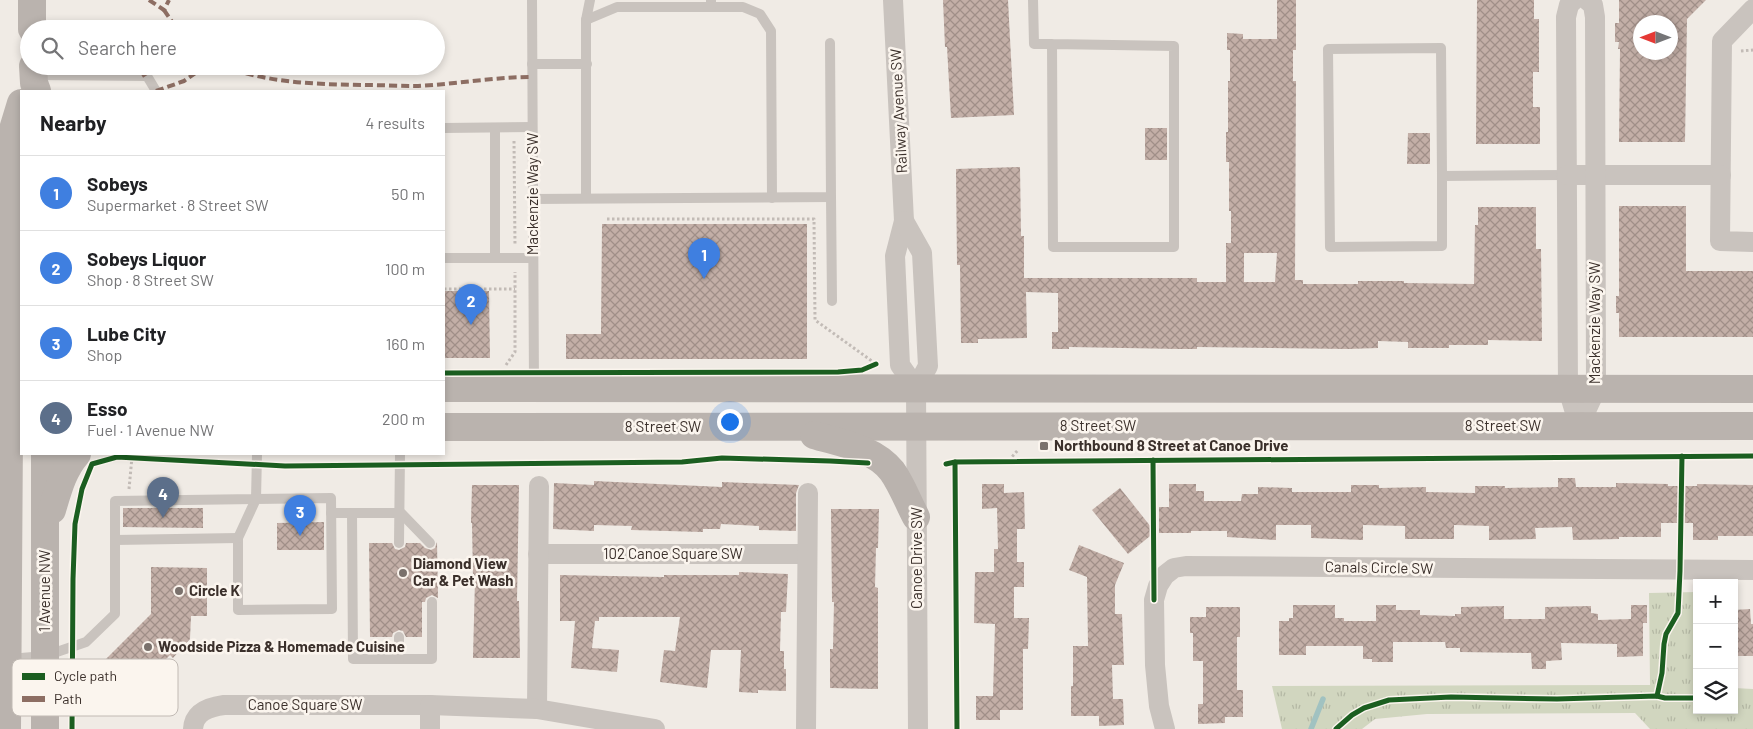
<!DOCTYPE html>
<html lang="en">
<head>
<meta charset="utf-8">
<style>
	:root { --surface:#fff; --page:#f6f6f6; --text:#202124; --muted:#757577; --line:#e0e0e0; --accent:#7a716c }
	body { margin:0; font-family:Barlow,sans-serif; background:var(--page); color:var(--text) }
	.controls { position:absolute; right:15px; bottom:15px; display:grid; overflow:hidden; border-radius:0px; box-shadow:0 2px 8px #0003 }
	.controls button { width:45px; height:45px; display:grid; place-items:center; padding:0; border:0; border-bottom:1px solid var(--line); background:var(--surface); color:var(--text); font:25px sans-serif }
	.compass { position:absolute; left:1633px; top:15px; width:45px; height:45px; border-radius:50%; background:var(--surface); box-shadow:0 2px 8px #0003; rotate:270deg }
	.you { position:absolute; left:729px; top:421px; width:18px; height:18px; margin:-12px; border:4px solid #fff; border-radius:50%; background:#1a73e8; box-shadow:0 0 0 8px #1a73e833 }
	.badge { display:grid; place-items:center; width:32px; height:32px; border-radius:50%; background:var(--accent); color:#fff; font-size:16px; font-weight:700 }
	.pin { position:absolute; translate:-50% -41px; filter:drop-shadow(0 1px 2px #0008) }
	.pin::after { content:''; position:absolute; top:26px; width:18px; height:15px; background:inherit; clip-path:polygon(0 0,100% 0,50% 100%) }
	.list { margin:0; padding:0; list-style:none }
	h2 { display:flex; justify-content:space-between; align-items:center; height:65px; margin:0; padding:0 20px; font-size:21px }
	h2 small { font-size:16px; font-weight:400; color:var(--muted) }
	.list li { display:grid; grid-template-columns:32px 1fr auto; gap:15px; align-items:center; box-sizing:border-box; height:75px; padding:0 20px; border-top:1px solid var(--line) }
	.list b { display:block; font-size:19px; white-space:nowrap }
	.list p { margin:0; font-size:16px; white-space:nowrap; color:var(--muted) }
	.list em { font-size:16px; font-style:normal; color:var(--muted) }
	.icon { flex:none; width:28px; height:28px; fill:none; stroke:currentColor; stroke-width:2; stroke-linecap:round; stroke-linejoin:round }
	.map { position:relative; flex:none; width:1753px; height:729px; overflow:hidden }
	.search { position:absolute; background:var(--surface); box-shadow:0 2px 8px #0003; left:20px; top:20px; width:425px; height:55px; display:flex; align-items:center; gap:12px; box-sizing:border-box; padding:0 18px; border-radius:28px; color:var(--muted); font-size:19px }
	.panel { position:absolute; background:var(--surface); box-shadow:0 2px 8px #0003; left:20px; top:90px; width:425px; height:365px; border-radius:0px }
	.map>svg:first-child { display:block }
</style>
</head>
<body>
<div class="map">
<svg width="1753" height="729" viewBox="0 0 1753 729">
	<defs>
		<pattern id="park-tufts" width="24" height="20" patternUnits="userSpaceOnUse" patternTransform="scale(1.25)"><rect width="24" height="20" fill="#d1d6bf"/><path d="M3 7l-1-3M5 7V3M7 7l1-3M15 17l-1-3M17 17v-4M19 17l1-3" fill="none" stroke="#b4b8a4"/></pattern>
		<pattern id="building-cross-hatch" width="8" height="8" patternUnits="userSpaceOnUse" patternTransform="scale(1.25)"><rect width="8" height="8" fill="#c3afa7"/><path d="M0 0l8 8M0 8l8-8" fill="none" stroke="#a08f88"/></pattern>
	</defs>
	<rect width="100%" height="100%" fill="#f0ebe5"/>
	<polygon fill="url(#park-tufts)" points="1697,592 1697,710 1734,710 1734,688 1753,689 1753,729 1650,729 1635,713 1427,714 1375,719 1362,729 1282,729 1272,686 1650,685 1649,593"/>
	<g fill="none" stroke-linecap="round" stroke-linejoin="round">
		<polyline stroke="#a1c2c1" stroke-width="5.5" points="1311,729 1323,699"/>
	</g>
	<g fill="url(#building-cross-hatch)" fill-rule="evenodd">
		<polygon points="943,0 1008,0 1014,115 951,118 947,47 945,47"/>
		<path d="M1277,0H1296V50H1293V81H1296L1295,280H1303V284H1358V281H1404V283L1474,284L1475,225H1478V207H1536V249H1541L1542,341L1488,340V345H1449V348H1408V342L1378,341V348L1348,349L1197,347V349H1179L1069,347V349H1052V332H1058V293L1026,292L1027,338L978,339V343H961L960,265H957L956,169L1020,167L1021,236H1024V278H1197V282H1226V243H1231V211H1229V162H1226V132H1228V81H1230V50H1227V33L1243,34V39H1277ZM1244,253H1277L1275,282H1244Z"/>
		<polygon points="1477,0 1534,0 1534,19 1539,19 1539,72 1533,72 1533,107 1540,107 1540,144 1476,144"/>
		<path d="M1619,0H1706L1687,19L1685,142H1619L1620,49H1618L1619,42H1615V23H1619ZM1640,22H1670V52H1640Z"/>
		<rect x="1145" y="128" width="22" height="32"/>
		<polygon points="1408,133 1430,133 1430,164 1407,164"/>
		<polygon points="1619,206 1686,206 1686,271 1753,271 1753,337 1619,337 1619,313 1616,313 1616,296 1619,296"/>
		<polygon points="602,224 807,224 807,359 566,359 566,334 601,334"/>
		<polygon points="444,291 489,291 490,358 444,358"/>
		<polygon points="1558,478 1575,478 1576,487 1616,487 1616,483 1668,484 1668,486 1697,486 1697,484 1753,485 1753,536 1718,536 1718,540 1693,540 1693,523 1661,523 1661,537 1619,537 1619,539 1573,540 1572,527 1535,528 1536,539 1489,540 1489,526 1454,525 1454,539 1405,539 1405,526 1363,525 1363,540 1311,538 1311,525 1276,525 1276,540 1227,537 1227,531 1191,531 1191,533 1159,533 1159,507 1169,507 1169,484 1196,484 1196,491 1204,491 1204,501 1241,501 1242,494 1258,494 1258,487 1292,488 1292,492 1351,492 1351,485 1379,485 1379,488 1426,487 1426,492 1475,493 1475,486 1505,486 1505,488 1558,487"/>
		<polygon points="594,481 722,487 722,482 799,485 796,493 796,531 759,530 759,526 721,524 720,529 703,529 703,532 631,530 632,526 594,525 594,531 553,529 554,483 594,485"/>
		<polygon points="982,484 1004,484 1004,493 1024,492 1025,529 1017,529 1017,562 1024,562 1024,587 1014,587 1014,618 1029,618 1028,649 1023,649 1023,710 1000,710 1000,720 976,720 976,696 993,696 995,624 974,623 975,572 994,572 994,549 998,549 997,508 982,509"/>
		<polygon points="472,485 519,485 517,601 519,601 520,658 473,658 475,579 473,579 472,523 471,523"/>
		<polygon points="1120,488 1155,532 1128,554 1092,510"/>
		<polygon points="123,508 203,508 203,528 123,527"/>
		<polygon points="831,509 879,509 878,548 876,548 875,587 878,588 878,689 830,688 830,649 833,649 834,602 832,602"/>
		<polygon points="324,522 324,550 277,550 277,523"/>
		<polygon points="437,542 438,598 432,595 426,598 425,602 422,602 422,637 406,637 403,631 399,630 393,633 392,637 370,637 369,543 392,543 395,549 399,550 405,547 406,543 420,543 425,548 431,550 435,548"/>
		<polygon points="1079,545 1124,563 1115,585 1115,614 1122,614 1124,665 1112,665 1113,699 1123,699 1124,725 1099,726 1099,716 1071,716 1071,686 1073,686 1073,646 1088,646 1087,577 1069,570"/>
		<polygon points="151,567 207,568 207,616 191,616 190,639 173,658 170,655 120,705 90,675 151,614"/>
		<polygon points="739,572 788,574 786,612 781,612 780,651 784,651 784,669 786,669 786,691 758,690 758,693 739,692 741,650 711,650 707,688 660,682 664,650 675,651 680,617 599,617 599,621 595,621 592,648 619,650 617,672 571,668 575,621 560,621 560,575 664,577 664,575 739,575"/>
		<polygon points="1293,605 1335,605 1335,618 1344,618 1344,621 1376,621 1376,605 1396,605 1396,610 1420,610 1420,615 1455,616 1455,614 1461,614 1461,607 1504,606 1504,619 1545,619 1545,607 1591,606 1591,613 1598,614 1598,620 1631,619 1631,605 1647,605 1647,623 1643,623 1643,656 1617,657 1617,644 1561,643 1562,660 1546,661 1546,669 1532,669 1531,653 1460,652 1460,648 1446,648 1445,642 1393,642 1393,662 1372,662 1372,659 1363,659 1363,646 1306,646 1306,655 1279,655 1279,621 1289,621 1289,618 1293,618"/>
		<polygon points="1206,607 1240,607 1240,637 1237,637 1237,690 1243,690 1243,717 1225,717 1225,723 1198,724 1198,704 1203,704 1203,661 1193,661 1193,633 1190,633 1190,617 1206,617"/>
		<polygon points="1750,609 1751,624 1753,624 1753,656 1734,656 1734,610"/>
	</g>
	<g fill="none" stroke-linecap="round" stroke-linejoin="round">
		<g stroke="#c2bbb6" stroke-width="3" stroke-dasharray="2.5 2.5" stroke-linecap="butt">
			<polyline points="1741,51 1753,50"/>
			<polyline points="514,141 515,246"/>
			<polyline points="607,219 814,219 815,320 876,364"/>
			<polyline points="444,289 515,289"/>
			<polyline points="506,365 515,352 515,272"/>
			<polyline points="1010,461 1011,458 1018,450"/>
			<polyline points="129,489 132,457"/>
			<polyline points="72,712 156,712"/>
		</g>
		<g stroke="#c9c3be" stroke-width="10">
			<polyline points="532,0 534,387"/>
			<polyline points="711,0 711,7 743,7 760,14 771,31 772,198"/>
			<polyline points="1033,0 1034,44 1052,44 1174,46 1174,247 1053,247 1052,44"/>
			<polyline points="586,20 590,0"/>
			<polyline points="532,64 587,64"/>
			<polyline points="141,66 156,91"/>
			<polyline points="36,75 147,76"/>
			<polyline points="444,128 532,127"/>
			<polyline points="495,128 495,258"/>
			<polyline points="1442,176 1441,48 1328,49 1330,247 1442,246 1442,176 1567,175"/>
			<polyline points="831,197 832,301"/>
			<polyline points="586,198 586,20 617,7 711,7"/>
			<polyline points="533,199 831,197 830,43"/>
			<polyline points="444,258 533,258"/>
			<polygon points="331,498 332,609 238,610 238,538 256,499"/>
			<polyline points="331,513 352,513"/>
			<polyline points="115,540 238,538"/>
			<polyline points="399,543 400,454"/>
			<polyline points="430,543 401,513 352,513 353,659 432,659 432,602"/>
			<polyline points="399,637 399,659"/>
			<polyline points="9,659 45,656 86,642 115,614 115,501 256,499 257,454"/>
		</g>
		<g stroke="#c9c3be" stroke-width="20">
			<polyline points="893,0 904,221 895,256 900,365 916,388"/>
			<polyline points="1574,0 1569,5 1566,17 1568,389 1579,426"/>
			<polyline points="1753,9 1722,41 1720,241 1753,242"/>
			<polyline points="1567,175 1721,175"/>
			<polyline points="904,221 922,253 928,366 916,388 918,729"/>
			<polyline points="1579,426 1596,389 1595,17 1593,5 1587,0"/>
			<polyline points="538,554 807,554"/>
			<polyline points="537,709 539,486"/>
			<path d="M193,729C194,712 209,707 224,705H430L537,709L655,729"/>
			<polyline points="430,729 430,705"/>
			<polyline points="806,729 808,493"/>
			<polyline points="1165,729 1159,706 1155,665 1154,600 1158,586 1165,575 1174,568 1186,566 1753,570"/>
		</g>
		<g stroke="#bab3ae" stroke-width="28">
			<polyline points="32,0 32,29"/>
			<polyline points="33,66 34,83 37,91"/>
			<polyline points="444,388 1753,389"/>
			<polyline points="444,427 1753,426"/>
			<path d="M814,435C840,443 874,448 892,471C902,485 908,502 916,517"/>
			<polyline points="45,454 45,729"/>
			<path d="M52,510C58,490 63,470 77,454"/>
			<polyline points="7,729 11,136 21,103"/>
		</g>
		<g stroke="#8d6e63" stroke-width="4" stroke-dasharray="8 4" stroke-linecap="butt">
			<polyline points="149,0 164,10 169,0"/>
			<polyline points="164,10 177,29"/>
			<path d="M223,66C269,83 313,84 361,85C380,85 400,86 418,86C457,84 494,77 532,77"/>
			<polyline points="142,76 158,66"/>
			<polyline points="156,91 184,81 197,72 228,70"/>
		</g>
		<defs>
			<g id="cycleway">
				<polyline points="444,373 838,372 862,370 876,364"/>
				<polyline points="1153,460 1154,600"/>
				<polyline points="955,462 957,729"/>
				<polyline points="946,464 955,462 1753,456"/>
				<polyline points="1657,696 1662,673 1664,644 1666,634 1678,613 1680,571 1682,456"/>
				<polyline points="72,729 73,579 75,524 82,489 92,464 117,457 285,466 682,462 722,458 830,461 868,463"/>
				<polyline points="1336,729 1352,715 1364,708 1389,700 1451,697 1557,699 1657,696 1665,698 1697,698"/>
			</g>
		</defs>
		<use href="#cycleway" stroke="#fbf5ee" stroke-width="8"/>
		<use href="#cycleway" stroke="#1b5e20" stroke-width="5"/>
	</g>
	<g fill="#7a716c" stroke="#fbf5ee" stroke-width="2">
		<rect x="1039" y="441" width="10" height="10" rx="2.5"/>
		<circle cx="403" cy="573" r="5"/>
		<circle cx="179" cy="591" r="5"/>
		<circle cx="148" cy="647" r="5"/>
	</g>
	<g text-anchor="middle" stroke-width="5" stroke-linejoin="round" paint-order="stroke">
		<g font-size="15" fill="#3b302b" stroke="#fbf5ee">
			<text transform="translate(899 111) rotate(-93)" y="5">Railway Avenue SW</text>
			<text transform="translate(533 194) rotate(-90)" y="5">Mackenzie Way SW</text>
			<text transform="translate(1595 323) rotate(-90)" y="5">Mackenzie Way SW</text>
			<text x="1098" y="431">8 Street SW</text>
			<text x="1503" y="431">8 Street SW</text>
			<text x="663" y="432">8 Street SW</text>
			<text x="673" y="559">102 Canoe Square SW</text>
			<text transform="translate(917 558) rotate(-90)" y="5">Canoe Drive SW</text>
			<text transform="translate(1379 568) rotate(1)" y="5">Canals Circle SW</text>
			<text transform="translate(45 591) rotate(-90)" y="5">1 Avenue NW</text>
			<text x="305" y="710">Canoe Square SW</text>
		</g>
		<g font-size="15" font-weight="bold" fill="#3b302b" stroke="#fbf5ee" text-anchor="start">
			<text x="1054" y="451">Northbound 8 Street at Canoe Drive</text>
			<text x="413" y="569">Diamond View<tspan x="413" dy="17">Car &amp; Pet Wash</tspan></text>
			<text x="189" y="596">Circle K</text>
			<text x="158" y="652">Woodside Pizza &amp; Homemade Cuisine</text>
		</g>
	</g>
	<rect x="12" y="659" width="166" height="57" rx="8" fill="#fbf5ee" stroke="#c1bab4" stroke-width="1"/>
	<rect x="22" y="673" width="23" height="7" fill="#1b5e20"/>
	<rect x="22" y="696" width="23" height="6" fill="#8d6e63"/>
	<g font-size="14" fill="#3b302b">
		<text x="54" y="681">Cycle path</text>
		<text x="54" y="704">Path</text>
	</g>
</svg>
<div class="controls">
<button>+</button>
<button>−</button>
<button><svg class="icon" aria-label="layers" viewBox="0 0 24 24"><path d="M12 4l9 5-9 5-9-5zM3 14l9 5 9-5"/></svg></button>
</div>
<svg class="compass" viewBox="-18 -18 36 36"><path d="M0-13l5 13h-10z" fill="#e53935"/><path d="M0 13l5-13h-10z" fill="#757577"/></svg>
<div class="you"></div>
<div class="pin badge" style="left:704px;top:279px;background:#3f7fe0">1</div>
<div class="pin badge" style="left:471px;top:325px;background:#3f7fe0">2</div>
<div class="pin badge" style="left:300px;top:536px;background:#3f7fe0">3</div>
<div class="pin badge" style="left:163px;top:518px;background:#5c6f8a">4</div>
<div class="search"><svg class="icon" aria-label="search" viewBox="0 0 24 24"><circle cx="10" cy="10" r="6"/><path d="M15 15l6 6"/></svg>Search here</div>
<section class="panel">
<h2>Nearby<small>4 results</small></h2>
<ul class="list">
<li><span class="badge" style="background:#3f7fe0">1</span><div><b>Sobeys</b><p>Supermarket · 8 Street SW</p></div><em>50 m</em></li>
<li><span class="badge" style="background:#3f7fe0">2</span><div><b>Sobeys Liquor</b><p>Shop · 8 Street SW</p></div><em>100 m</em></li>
<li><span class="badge" style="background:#3f7fe0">3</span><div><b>Lube City</b><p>Shop</p></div><em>160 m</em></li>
<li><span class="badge" style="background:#5c6f8a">4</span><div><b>Esso</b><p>Fuel · 1 Avenue NW</p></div><em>200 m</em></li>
</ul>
</section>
</div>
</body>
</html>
